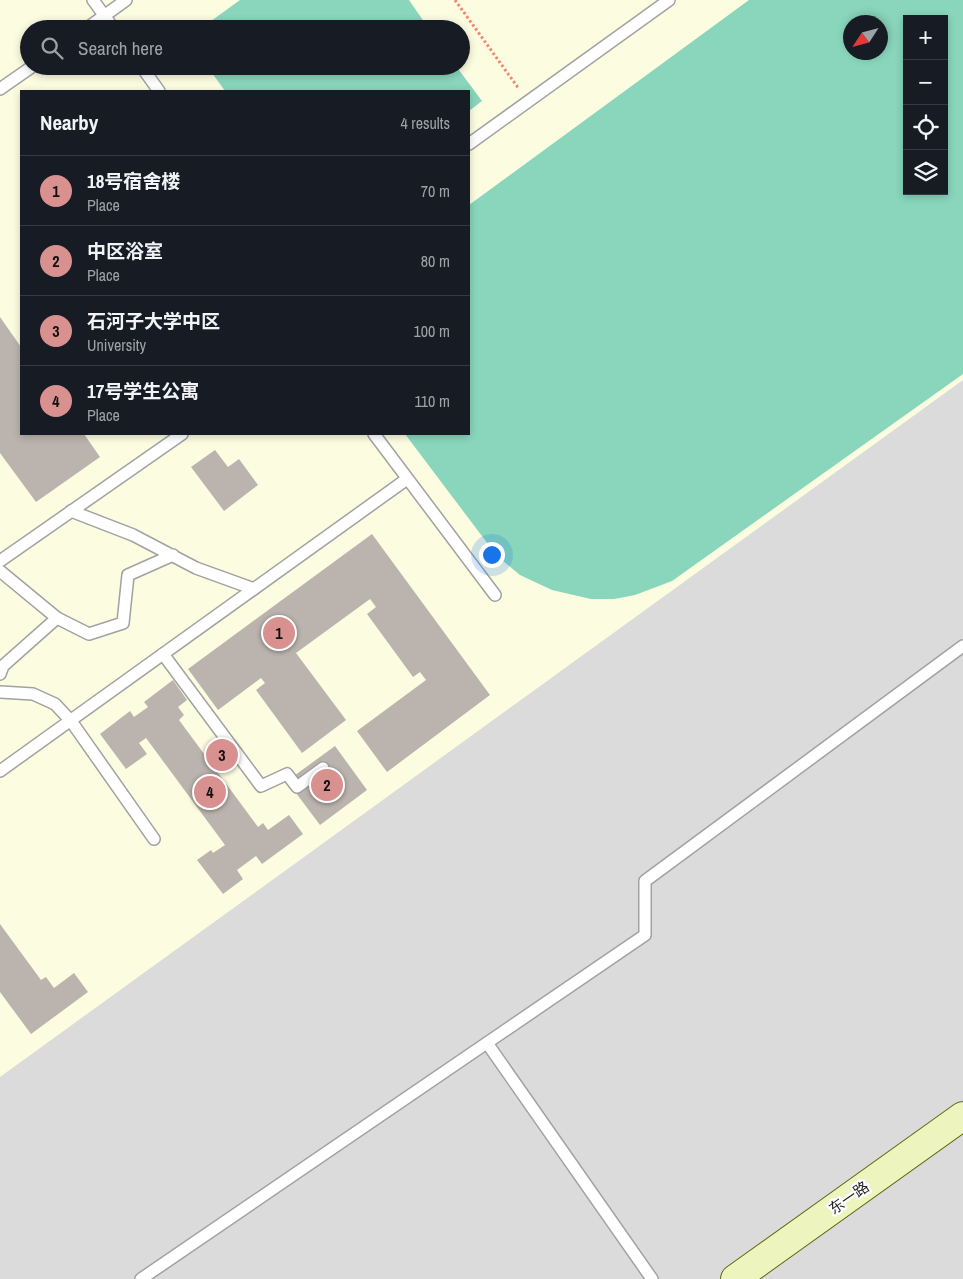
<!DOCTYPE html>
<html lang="en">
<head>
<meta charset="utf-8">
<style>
	:root { --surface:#171b24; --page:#242831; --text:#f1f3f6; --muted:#9ea1a6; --line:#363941; --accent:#d8918f }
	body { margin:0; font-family:"Archivo Narrow","Noto Sans SC",sans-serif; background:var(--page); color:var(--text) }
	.controls { position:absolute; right:15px; top:15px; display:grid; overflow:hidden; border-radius:0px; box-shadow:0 2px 8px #0003 }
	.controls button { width:45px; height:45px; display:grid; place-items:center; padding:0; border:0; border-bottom:1px solid var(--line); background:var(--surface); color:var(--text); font:25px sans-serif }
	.compass { position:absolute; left:843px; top:15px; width:45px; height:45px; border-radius:50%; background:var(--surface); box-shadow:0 2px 8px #0003; rotate:234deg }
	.you { position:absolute; left:491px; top:554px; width:18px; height:18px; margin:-12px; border:4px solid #fff; border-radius:50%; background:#1a73e8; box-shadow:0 0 0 8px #1a73e833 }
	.badge { display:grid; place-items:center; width:32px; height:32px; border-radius:50%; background:var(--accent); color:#111; font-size:16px; font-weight:700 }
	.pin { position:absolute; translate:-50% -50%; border:2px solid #fff; box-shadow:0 1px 5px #0006 }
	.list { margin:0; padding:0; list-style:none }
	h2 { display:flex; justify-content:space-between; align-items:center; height:65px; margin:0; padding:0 20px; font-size:21px }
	h2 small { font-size:16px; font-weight:400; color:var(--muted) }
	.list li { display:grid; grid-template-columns:32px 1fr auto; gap:15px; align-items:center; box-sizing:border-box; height:70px; padding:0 20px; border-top:1px solid var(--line) }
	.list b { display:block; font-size:19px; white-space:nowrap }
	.list p { margin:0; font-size:16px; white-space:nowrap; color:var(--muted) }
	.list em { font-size:16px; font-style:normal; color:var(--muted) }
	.icon { flex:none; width:28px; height:28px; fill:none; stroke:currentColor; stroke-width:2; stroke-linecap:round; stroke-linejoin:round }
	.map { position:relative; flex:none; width:963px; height:1279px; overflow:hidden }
	.search { position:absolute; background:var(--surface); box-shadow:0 2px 8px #0003; left:20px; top:20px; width:450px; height:55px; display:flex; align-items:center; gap:12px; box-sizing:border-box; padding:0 18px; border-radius:28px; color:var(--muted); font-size:19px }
	.panel { position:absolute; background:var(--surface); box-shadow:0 2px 8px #0003; left:20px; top:90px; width:450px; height:345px; border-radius:0px }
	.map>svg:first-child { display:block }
</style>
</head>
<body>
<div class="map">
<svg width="963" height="1279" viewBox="0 0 963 1279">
	<rect width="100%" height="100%" fill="#eeebe5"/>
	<path fill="#dcdbdb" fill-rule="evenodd" d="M0,0H963V1279H0ZM907,19H944V191H907ZM850,22H880V52H850ZM29,29H461V66H29ZM21,91H469V434H21Z"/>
	<path fill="#fbfce0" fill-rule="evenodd" d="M0,0H963V380L0,1077ZM907,19H944V191H907ZM850,22H880V52H850ZM29,29H461V66H29ZM21,91H469V434H21Z"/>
	<g fill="#89d6bc" fill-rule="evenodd">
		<polygon points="240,0 409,0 429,29 200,29"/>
		<path d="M749,0H963V374L672,581L635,595L614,599H591L552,590L520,575L497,556L405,434H469V205ZM907,19H944V191H907ZM850,22H880V52H850Z"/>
		<polygon points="207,66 456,66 482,101 469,111 469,91 225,91"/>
	</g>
	<g fill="#bbb4ae">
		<polygon points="0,317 21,347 21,434 84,434 100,457 36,502 0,453"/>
		<polygon points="215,450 228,467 239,459 258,485 224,511 191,467"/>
		<polygon points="372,534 490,695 387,772 357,731 426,680 420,672 413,677 367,614 376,607 370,599 296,653 346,720 302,753 256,690 265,683 261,678 218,710 188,669"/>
		<polygon points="173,680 187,700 178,707 184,715 179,720 258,827 263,823 268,830 289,815 303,834 262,864 256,856 237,870 243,879 223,894 197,860 211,850 213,853 225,845 146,738 139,743 147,754 126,769 100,734 130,711 134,717 148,707 144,702"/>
		<polygon points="335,746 367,790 320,825 287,781"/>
		<polygon points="0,924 41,980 46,977 54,988 74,973 88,992 31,1034 0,992"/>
	</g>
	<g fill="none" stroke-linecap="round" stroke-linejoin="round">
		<defs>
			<g id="lane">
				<polyline points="93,0 114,29"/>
				<polyline points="86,29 126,0"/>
				<polyline points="141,66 159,91"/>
				<polyline points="0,89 33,66"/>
				<polyline points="469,144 669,0"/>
				<polyline points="374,434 495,595"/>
				<polyline points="71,511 133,535 196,568 254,589"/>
				<polyline points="0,561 182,434"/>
				<polyline points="0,571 57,618"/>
				<polyline points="163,654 261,786 287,774 297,787 323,768"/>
				<polyline points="0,674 3,666 57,618 89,634 123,623 128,575 173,555"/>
				<polyline points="0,692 33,694 55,704 71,721 154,839"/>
				<polyline points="0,771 407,479"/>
				<polyline points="487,1043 652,1279"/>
				<polyline points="141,1279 645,935 645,881 963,646"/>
			</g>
			<polyline id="secondary" points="735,1279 963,1116"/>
		</defs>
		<use href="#lane" stroke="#a2a2a2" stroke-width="14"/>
		<use href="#secondary" stroke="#5d6c0e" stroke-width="30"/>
		<polyline stroke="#ee8876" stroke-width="3" stroke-dasharray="2.5 2.5" stroke-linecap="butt" points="455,0 519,89"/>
		<use href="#lane" stroke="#fff" stroke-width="11"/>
		<use href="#secondary" stroke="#eef4bd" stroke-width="28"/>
	</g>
	<g text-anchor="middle" stroke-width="4.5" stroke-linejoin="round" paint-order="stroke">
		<g font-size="15" fill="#1e1e1e" stroke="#fff">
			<text transform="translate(849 1198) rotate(-35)" y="5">东一路</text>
		</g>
	</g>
</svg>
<div class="controls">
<button>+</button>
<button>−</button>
<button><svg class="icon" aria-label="locate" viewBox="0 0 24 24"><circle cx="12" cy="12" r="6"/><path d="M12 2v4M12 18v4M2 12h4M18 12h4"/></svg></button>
<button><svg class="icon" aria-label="layers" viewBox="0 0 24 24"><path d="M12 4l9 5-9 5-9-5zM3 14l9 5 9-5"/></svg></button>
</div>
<svg class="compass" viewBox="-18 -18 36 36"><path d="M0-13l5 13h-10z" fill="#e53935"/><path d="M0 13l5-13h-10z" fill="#9ea1a6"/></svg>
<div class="you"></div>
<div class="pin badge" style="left:279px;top:633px">1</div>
<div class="pin badge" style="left:327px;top:785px">2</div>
<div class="pin badge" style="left:222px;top:755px">3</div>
<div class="pin badge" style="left:210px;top:792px">4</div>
<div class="search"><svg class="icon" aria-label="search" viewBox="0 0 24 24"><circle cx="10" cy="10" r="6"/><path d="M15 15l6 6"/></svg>Search here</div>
<section class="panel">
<h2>Nearby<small>4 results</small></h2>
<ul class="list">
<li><span class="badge">1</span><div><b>18号宿舍楼</b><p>Place</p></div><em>70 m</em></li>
<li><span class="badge">2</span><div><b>中区浴室</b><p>Place</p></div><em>80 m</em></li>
<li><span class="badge">3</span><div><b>石河子大学中区</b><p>University</p></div><em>100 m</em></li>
<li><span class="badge">4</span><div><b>17号学生公寓</b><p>Place</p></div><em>110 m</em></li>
</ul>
</section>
</div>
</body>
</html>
